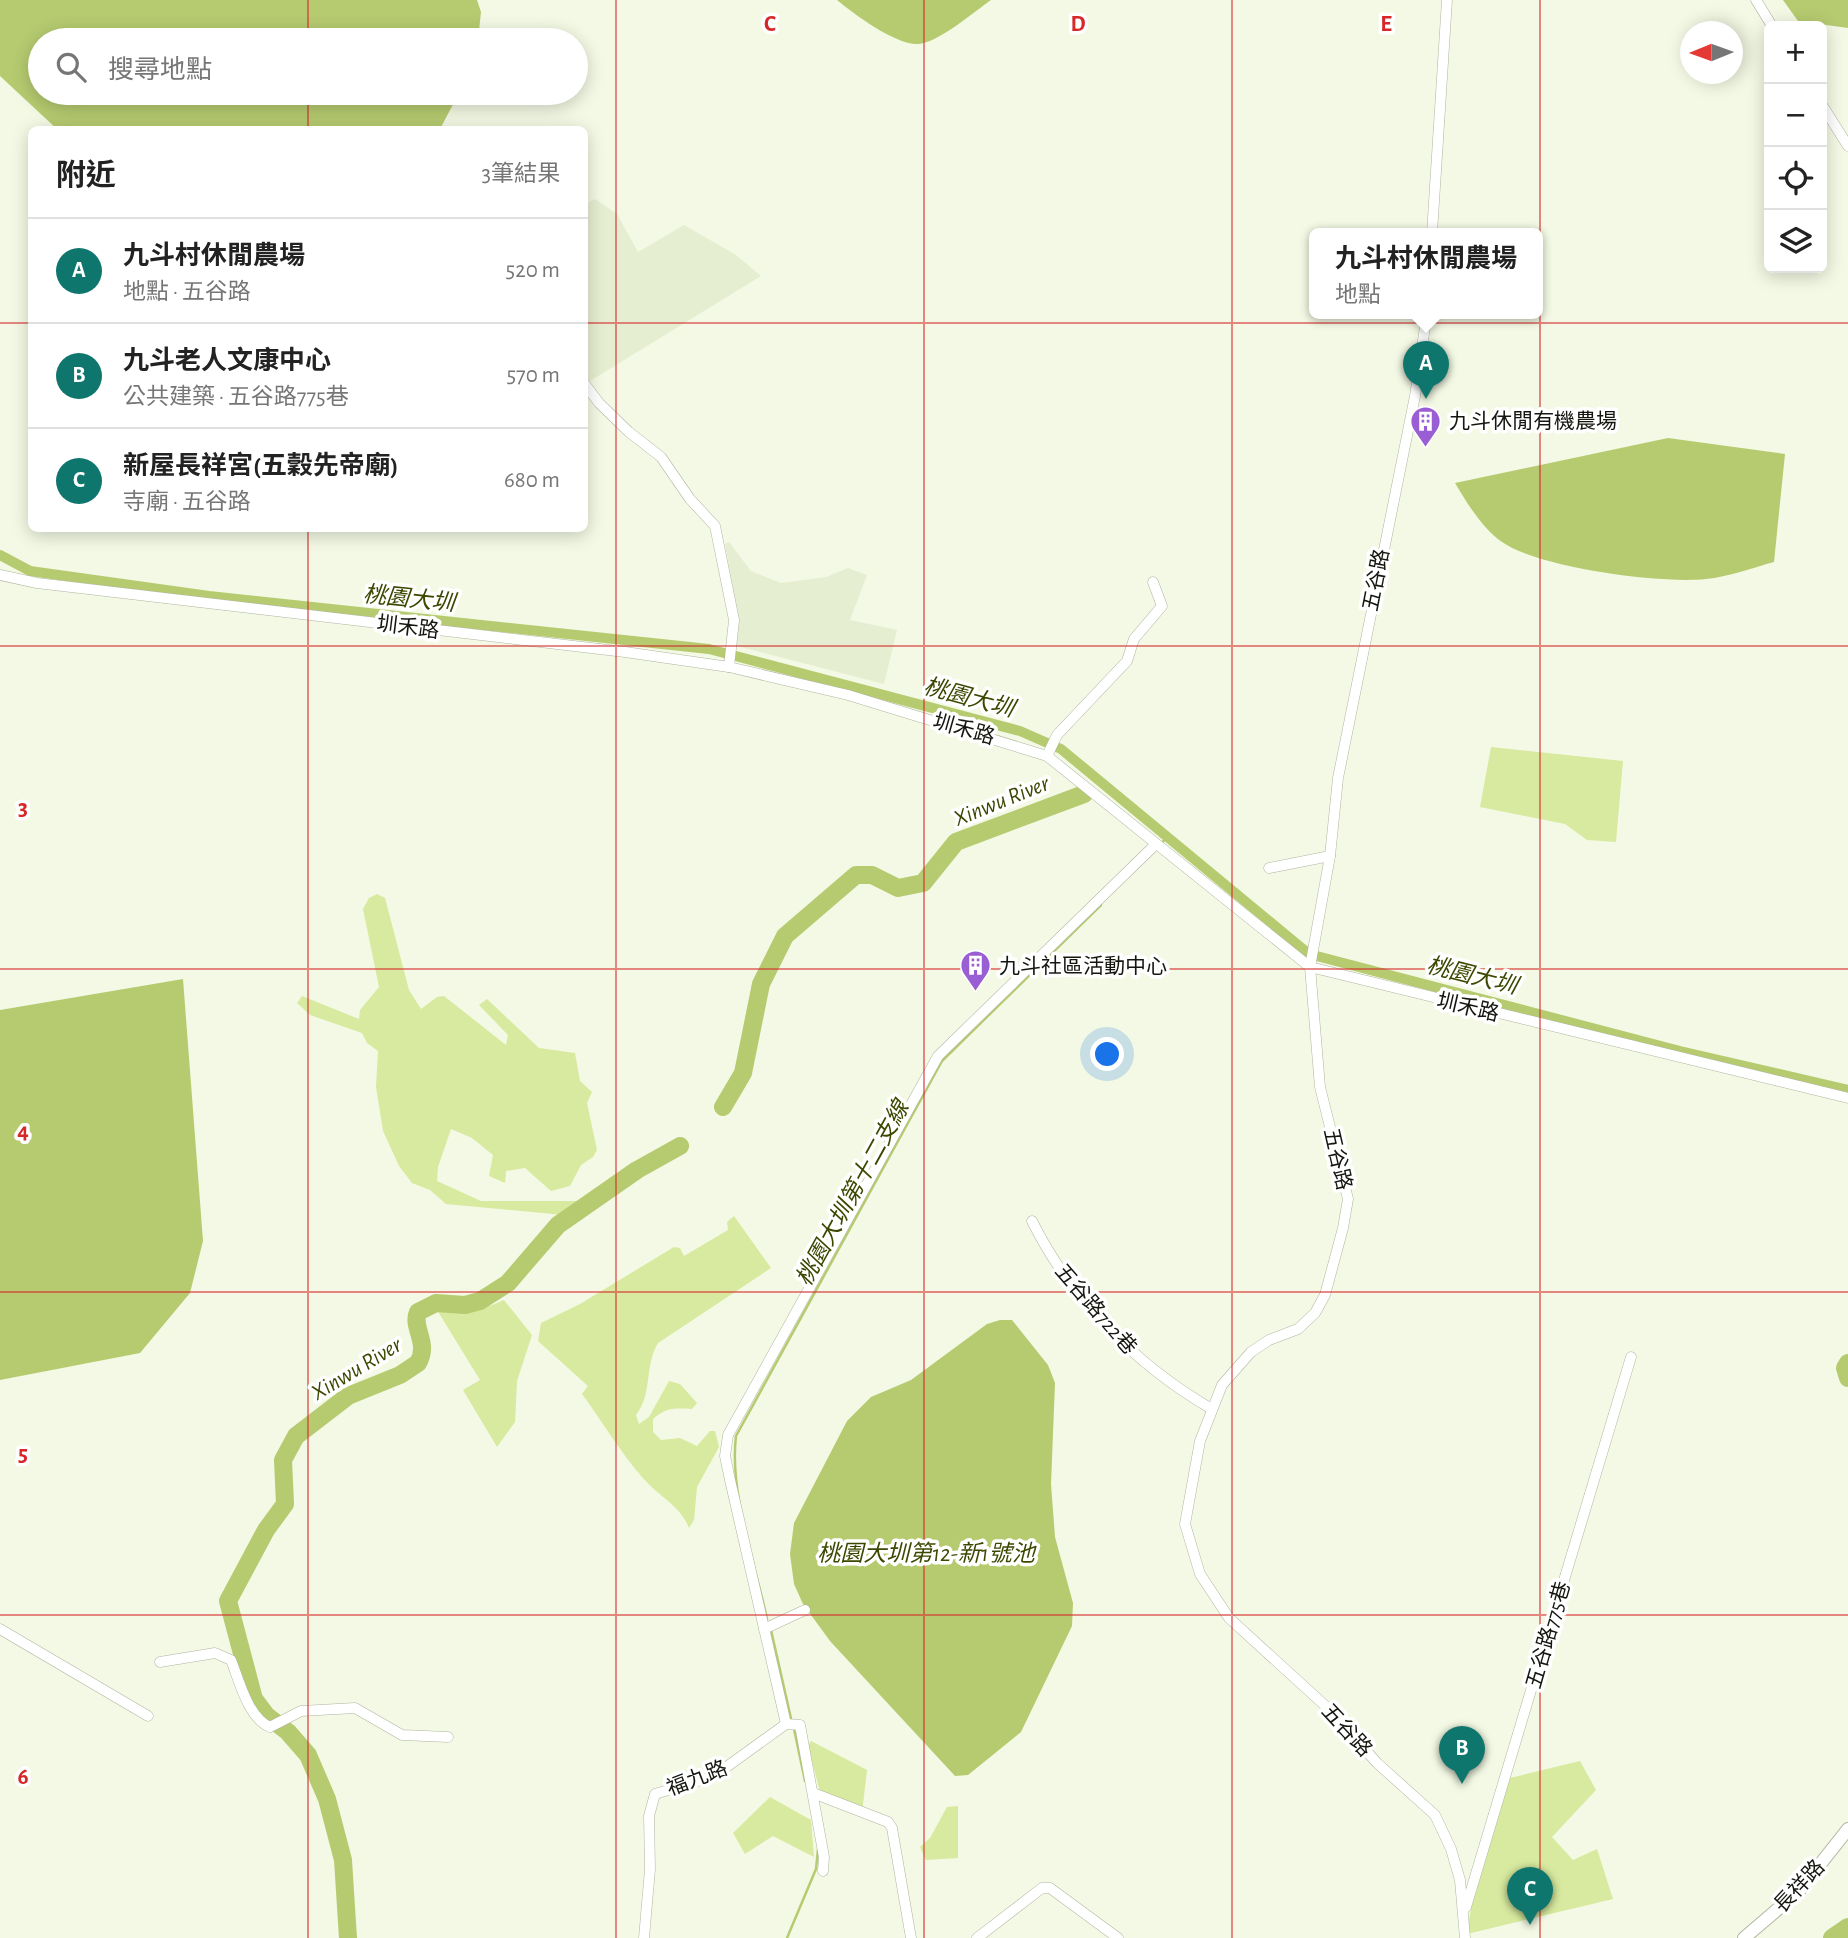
<!DOCTYPE html>
<html lang="zh-TW">
<head>
<meta charset="utf-8">
<style>
	:root { --surface:#fff; --page:#f6f6f6; --text:#222; --muted:#767676; --line:#e0e0e0; --accent:#0f766e }
	body { margin:0; font-family:"Alegreya Sans","Noto Sans TC",sans-serif; background:var(--page); color:var(--text) }
	.controls { position:absolute; right:21px; top:21px; display:grid; overflow:hidden; border-radius:10px; box-shadow:0 4px 18px #0003 }
	.controls button { width:63px; height:63px; display:grid; place-items:center; padding:0; border:0; border-bottom:2px solid var(--line); background:var(--surface); color:var(--text); font:35px sans-serif }
	.compass { position:absolute; left:1680px; top:21px; width:63px; height:63px; border-radius:50%; background:var(--surface); box-shadow:0 4px 18px #0003; rotate:269deg }
	.you { position:absolute; left:1108px; top:1055px; width:24px; height:24px; margin:-18px; border:5px solid #fff; border-radius:50%; background:#1a73e8; box-shadow:0 0 0 10px #1a73e833 }
	.badge { display:grid; place-items:center; width:46px; height:46px; border-radius:50%; background:var(--accent); color:#fff; font-size:23px; font-weight:700 }
	.pin { position:absolute; translate:-50% -58px; filter:drop-shadow(0 2px 4px #0008) }
	.pin::after { content:''; position:absolute; top:37px; width:24px; height:21px; background:inherit; clip-path:polygon(0 0,100% 0,50% 100%) }
	.popup { position:absolute; left:1309px; top:228px; width:234px; height:91px; box-sizing:border-box; display:grid; place-content:center; border-radius:10px; background:var(--surface); filter:drop-shadow(0 2px 5px #0005); font-size:23px; white-space:nowrap; color:var(--muted) }
	.popup b { font-size:26px; color:var(--text) }
	.popup::after { content:''; position:absolute; left:50%; top:100%; margin-left:-14px; border:14px solid transparent; border-top-color:var(--surface) }
	.list { margin:0; padding:0; list-style:none }
	h2 { display:flex; justify-content:space-between; align-items:center; height:91px; margin:0; padding:0 28px; font-size:30px }
	h2 small { font-size:23px; font-weight:400; color:var(--muted) }
	.list li { display:grid; grid-template-columns:46px 1fr auto; gap:21px; align-items:center; box-sizing:border-box; height:105px; padding:0 28px; border-top:2px solid var(--line) }
	.list b { display:block; font-size:26px; white-space:nowrap }
	.list p { margin:0; font-size:23px; white-space:nowrap; color:var(--muted) }
	.list em { font-size:23px; font-style:normal; color:var(--muted) }
	.icon { flex:none; width:38px; height:38px; fill:none; stroke:currentColor; stroke-width:2; stroke-linecap:round; stroke-linejoin:round }
	.map { position:relative; flex:none; width:1848px; height:1938px; overflow:hidden }
	.search { position:absolute; background:var(--surface); box-shadow:0 4px 18px #0003; left:28px; top:28px; width:560px; height:77px; display:flex; align-items:center; gap:18px; box-sizing:border-box; padding:0 24px; border-radius:38px; color:var(--muted); font-size:26px }
	.panel { position:absolute; background:var(--surface); box-shadow:0 4px 18px #0003; left:28px; top:126px; width:560px; height:406px; border-radius:10px }
	.map>svg:first-child { display:block }
</style>
</head>
<body>
<div class="map">
<svg width="1848" height="1938" viewBox="0 0 1848 1938">
	<rect width="100%" height="100%" fill="#f3f9e4"/>
	<g fill="#e6eed1">
		<polygon points="595,199 617,214 638,252 684,225 736,255 761,276 590,381 584,374 584,205"/>
		<polygon points="729,542 751,571 781,583 826,577 848,568 867,575 850,620 897,630 884,684 737,646 736,604 725,544"/>
	</g>
	<g fill="#d7ea9f">
		<polygon points="1491,747 1623,761 1616,842 1587,840 1565,824 1480,807"/>
		<polygon points="377,894 385,898 409,990 421,1009 437,997 444,996 506,1045 508,1035 479,1005 487,999 539,1048 575,1053 580,1081 592,1092 587,1103 597,1150 593,1157 581,1165 570,1186 551,1191 525,1168 506,1171 505,1183 489,1176 493,1155 472,1138 451,1129 438,1167 437,1181 481,1201 578,1201 563,1215 446,1204 430,1190 412,1183 399,1166 383,1131 376,1087 378,1051 367,1043 362,1033 310,1015 297,1003 302,996 359,1019 360,1010 379,987 363,909 369,898"/>
		<path d="M734,1216L771,1268L658,1343C644,1366 653,1393 636,1415L639,1424L649,1417L669,1381L680,1384L697,1403L692,1409C675,1408 666,1407 653,1419V1432L661,1440L680,1438L697,1446L710,1431H715L719,1447L697,1487L694,1520L689,1528C680,1505 658,1496 642,1477C620,1452 602,1421 582,1394L588,1386L538,1341L541,1323L580,1304L674,1247L680,1248L684,1256L728,1230L727,1222Z"/>
		<path d="M504,1300L532,1335L517,1381L515,1422L497,1447L463,1390L480,1380L437,1310C462,1312 481,1311 504,1300Z"/>
		<polygon points="811,1741 867,1770 862,1813 821,1796 808,1745"/>
		<polygon points="1580,1761 1596,1790 1552,1837 1573,1860 1597,1849 1613,1899 1467,1934 1472,1901 1506,1779"/>
		<polygon points="770,1797 811,1820 814,1857 773,1836 745,1854 733,1833"/>
		<polygon points="958,1806 958,1858 926,1860 920,1847 930,1838 947,1807"/>
	</g>
	<g fill="#b6cb70">
		<polygon points="0,0 477,0 481,12 478,40 40,40 40,93 459,93 440,129 58,130 0,76"/>
		<path d="M837,0H991C975,11 937,44 917,44C894,44 854,14 837,0Z"/>
		<polygon points="1783,0 1848,0 1848,28 1798,21"/>
		<path d="M1668,438L1785,454L1774,562C1752,568 1728,577 1706,579C1660,584 1539,568 1502,542C1482,528 1467,503 1455,483Z"/>
		<polygon points="183,979 203,1241 190,1293 140,1353 0,1380 0,1010"/>
		<polygon points="1000,1320 1012,1320 1048,1365 1055,1383 1051,1484 1055,1537 1073,1603 1072,1626 1021,1732 968,1775 955,1776 830,1641 803,1604 794,1584 790,1554 794,1523 847,1421 871,1397 911,1380 987,1324"/>
	</g>
	<g fill="none" stroke-linecap="round" stroke-linejoin="round">
		<g stroke="#b6cb70" stroke-width="2.5">
			<polyline points="1160,845 1167,837"/>
			<path d="M767,1619C755,1563 729,1492 736,1436L942,1061L1101,905"/>
			<polyline points="771,1630 792,1723"/>
			<polyline points="794,1729 805,1781"/>
			<polyline points="787,1938 816,1869 818,1849"/>
		</g>
		<polyline stroke="#b6cb70" stroke-width="10" points="0,555 30,571 209,596 709,649 1020,731 1061,749 1309,954 1680,1051 1848,1090"/>
		<g stroke="#b6cb70" stroke-width="18">
			<polyline points="723,1107 743,1073 761,984 785,936 856,875 872,875 898,888 923,883 956,842 1084,794"/>
			<polyline points="1848,1363 1845,1368 1848,1378"/>
			<path d="M348,1938L343,1860L327,1799L308,1755L288,1732L266,1715L254,1699L228,1601L266,1530L285,1504L283,1460L296,1436L348,1396L400,1375L418,1363C430,1343 411,1327 418,1312L436,1303L465,1305L480,1301L508,1283L558,1225L637,1170L680,1146"/>
			<polyline points="1832,1938 1848,1927"/>
		</g>
		<defs>
			<g id="minor">
				<polyline points="1756,0 1772,26"/>
				<polyline points="1822,105 1848,146"/>
				<polyline points="1432,233 1447,0"/>
				<polyline points="1427,313 1415,396 1338,778 1330,856 1310,967 1320,1087 1348,1199 1343,1228 1325,1295 1315,1313 1298,1329 1269,1340 1251,1352 1222,1385 1200,1441 1185,1524 1200,1574 1229,1618 1331,1711 1377,1763 1435,1815 1451,1849 1460,1880 1465,1938"/>
				<polyline points="584,383 599,403 629,432 661,457 690,499 715,526 734,620 729,667"/>
				<polyline points="0,575 37,583 625,652 729,667 848,695 1047,756 1310,967 1848,1098"/>
				<polyline points="1047,756 1057,735 1127,661 1134,639 1162,606 1153,582"/>
				<polyline points="1269,868 1330,856"/>
				<path d="M1032,1221C1071,1299 1135,1364 1210,1408"/>
				<polyline points="0,1629 148,1716"/>
				<polyline points="764,1629 805,1610"/>
				<path d="M160,1662L215,1653L231,1660C239,1680 248,1718 270,1727L301,1711L355,1708L402,1735L448,1737"/>
				<polyline points="786,1724 730,1480 725,1456 728,1435 938,1056 1156,844"/>
				<polyline points="786,1724 800,1725 824,1857 823,1871"/>
				<polyline points="813,1793 888,1822 892,1828 911,1938"/>
				<polyline points="1466,1907 1631,1357"/>
				<polyline points="644,1938 650,1869 649,1816 655,1794 714,1776 786,1724"/>
				<polyline points="977,1938 1042,1888 1050,1888 1118,1938"/>
			</g>
			<polyline id="tertiary" points="1744,1938 1799,1891 1848,1829"/>
		</defs>
		<use href="#minor" stroke="#afb5a1" stroke-width="11"/>
		<use href="#tertiary" stroke="#afb5a1" stroke-width="14"/>
		<use href="#minor" stroke="#fff" stroke-width="10"/>
		<use href="#tertiary" stroke="#fff" stroke-width="12"/>
	</g>
	<path fill="none" stroke="#d62828" stroke-width="2" stroke-opacity="0.55" d="M308,0V40M616,0V1938M924,0V1938M1232,0V1938M1540,0V1938M308,93V130M0,323H32M584,323H1848M308,528V1938M0,646H1848M0,969H1848M0,1292H1848M0,1615H1848"/>
	<defs>
		<symbol id="building-pin" viewBox="-11 -11 22 30"><path d="M0 17L-7.5 6A9.5 9.5 0 1 1 7.5 6Z" fill="#995dd4" stroke="#fff"/><path d="M-4-6H4V6H1V3H-1V6H-4ZM-2.5-4.3h1.7v1.8h-1.7ZM.8-4.3h1.7v1.8H.8ZM-2.5-1h1.7V.8h-1.7ZM.8-1h1.7V.8H.8Z" fill="#fff"/></symbol>
	</defs>
	<g fill-rule="evenodd">
		<use href="#building-pin" x="1408" y="404" width="35" height="47"/>
		<use href="#building-pin" x="958" y="948" width="35" height="47"/>
	</g>
	<g text-anchor="middle" stroke-width="7" stroke-linejoin="round" paint-order="stroke">
		<g font-size="21" fill="#14160f" stroke="#fff" text-anchor="start">
			<text x="1449" y="428">九斗休閒有機農場</text>
			<text x="999" y="973">九斗社區活動中心</text>
		</g>
		<g font-size="21" fill="#14160f" stroke="#fff">
			<text transform="translate(1376 580) rotate(-79)" y="7">五谷路</text>
			<text transform="translate(408 627) rotate(7)" y="7">圳禾路</text>
			<text transform="translate(964 729) rotate(16)" y="7">圳禾路</text>
			<text transform="translate(1468 1007) rotate(13)" y="7">圳禾路</text>
			<text transform="translate(1338 1159) rotate(77)" y="7">五谷路</text>
			<text transform="translate(1096 1309) rotate(49)" y="7">五谷路722巷</text>
			<text transform="translate(1548 1635) rotate(-74)" y="7">五谷路775巷</text>
			<text transform="translate(1347 1730) rotate(47)" y="7">五谷路</text>
			<text transform="translate(697 1778) rotate(-21)" y="7">福九路</text>
			<text transform="translate(1799 1886) rotate(-47)" y="7">長祥路</text>
		</g>
		<g font-size="23" font-style="italic" fill="#3c4800" stroke="#fff">
			<text transform="translate(409 598) rotate(6)" y="8">桃園大圳</text>
			<text transform="translate(969 697) rotate(15)" y="8">桃園大圳</text>
			<text transform="translate(1001 800) rotate(-22)" y="8">Xinwu River</text>
			<text transform="translate(1472 975) rotate(14)" y="8">桃園大圳</text>
			<text transform="translate(852 1193) rotate(-61)" y="8">桃園大圳第十二支線</text>
			<text transform="translate(356 1368) rotate(-31)" y="8">Xinwu River</text>
			<text x="926" y="1561">桃園大圳第12-新1號池</text>
		</g>
	</g>
	<g font-size="23" text-anchor="middle" font-weight="bold" fill="#d62828" stroke="#fff" stroke-width="7" stroke-linejoin="round" paint-order="stroke">
		<text x="770" y="31">C</text>
		<text x="1078" y="31">D</text>
		<text x="1386" y="31">E</text>
		<text x="23" y="815">3</text>
		<text x="23" y="1138">4</text>
		<text x="23" y="1461">5</text>
		<text x="23" y="1784">6</text>
	</g>
</svg>
<div class="controls">
<button>+</button>
<button>−</button>
<button><svg class="icon" aria-label="locate" viewBox="0 0 24 24"><circle cx="12" cy="12" r="6"/><path d="M12 2v4M12 18v4M2 12h4M18 12h4"/></svg></button>
<button><svg class="icon" aria-label="layers" viewBox="0 0 24 24"><path d="M12 4l9 5-9 5-9-5zM3 14l9 5 9-5"/></svg></button>
</div>
<svg class="compass" viewBox="-18 -18 36 36"><path d="M0-13l5 13h-10z" fill="#e53935"/><path d="M0 13l5-13h-10z" fill="#767676"/></svg>
<div class="you"></div>
<div class="pin badge" style="left:1426px;top:399px">A</div>
<div class="popup"><b>九斗村休閒農場</b>地點</div>
<div class="pin badge" style="left:1462px;top:1784px">B</div>
<div class="pin badge" style="left:1530px;top:1925px">C</div>
<div class="search"><svg class="icon" aria-label="search" viewBox="0 0 24 24"><circle cx="10" cy="10" r="6"/><path d="M15 15l6 6"/></svg>搜尋地點</div>
<section class="panel">
<h2>附近<small>3筆結果</small></h2>
<ul class="list">
<li><span class="badge">A</span><div><b>九斗村休閒農場</b><p>地點 · 五谷路</p></div><em>520 m</em></li>
<li><span class="badge">B</span><div><b>九斗老人文康中心</b><p>公共建築 · 五谷路775巷</p></div><em>570 m</em></li>
<li><span class="badge">C</span><div><b>新屋長祥宮(五穀先帝廟)</b><p>寺廟 · 五谷路</p></div><em>680 m</em></li>
</ul>
</section>
</div>
</body>
</html>
